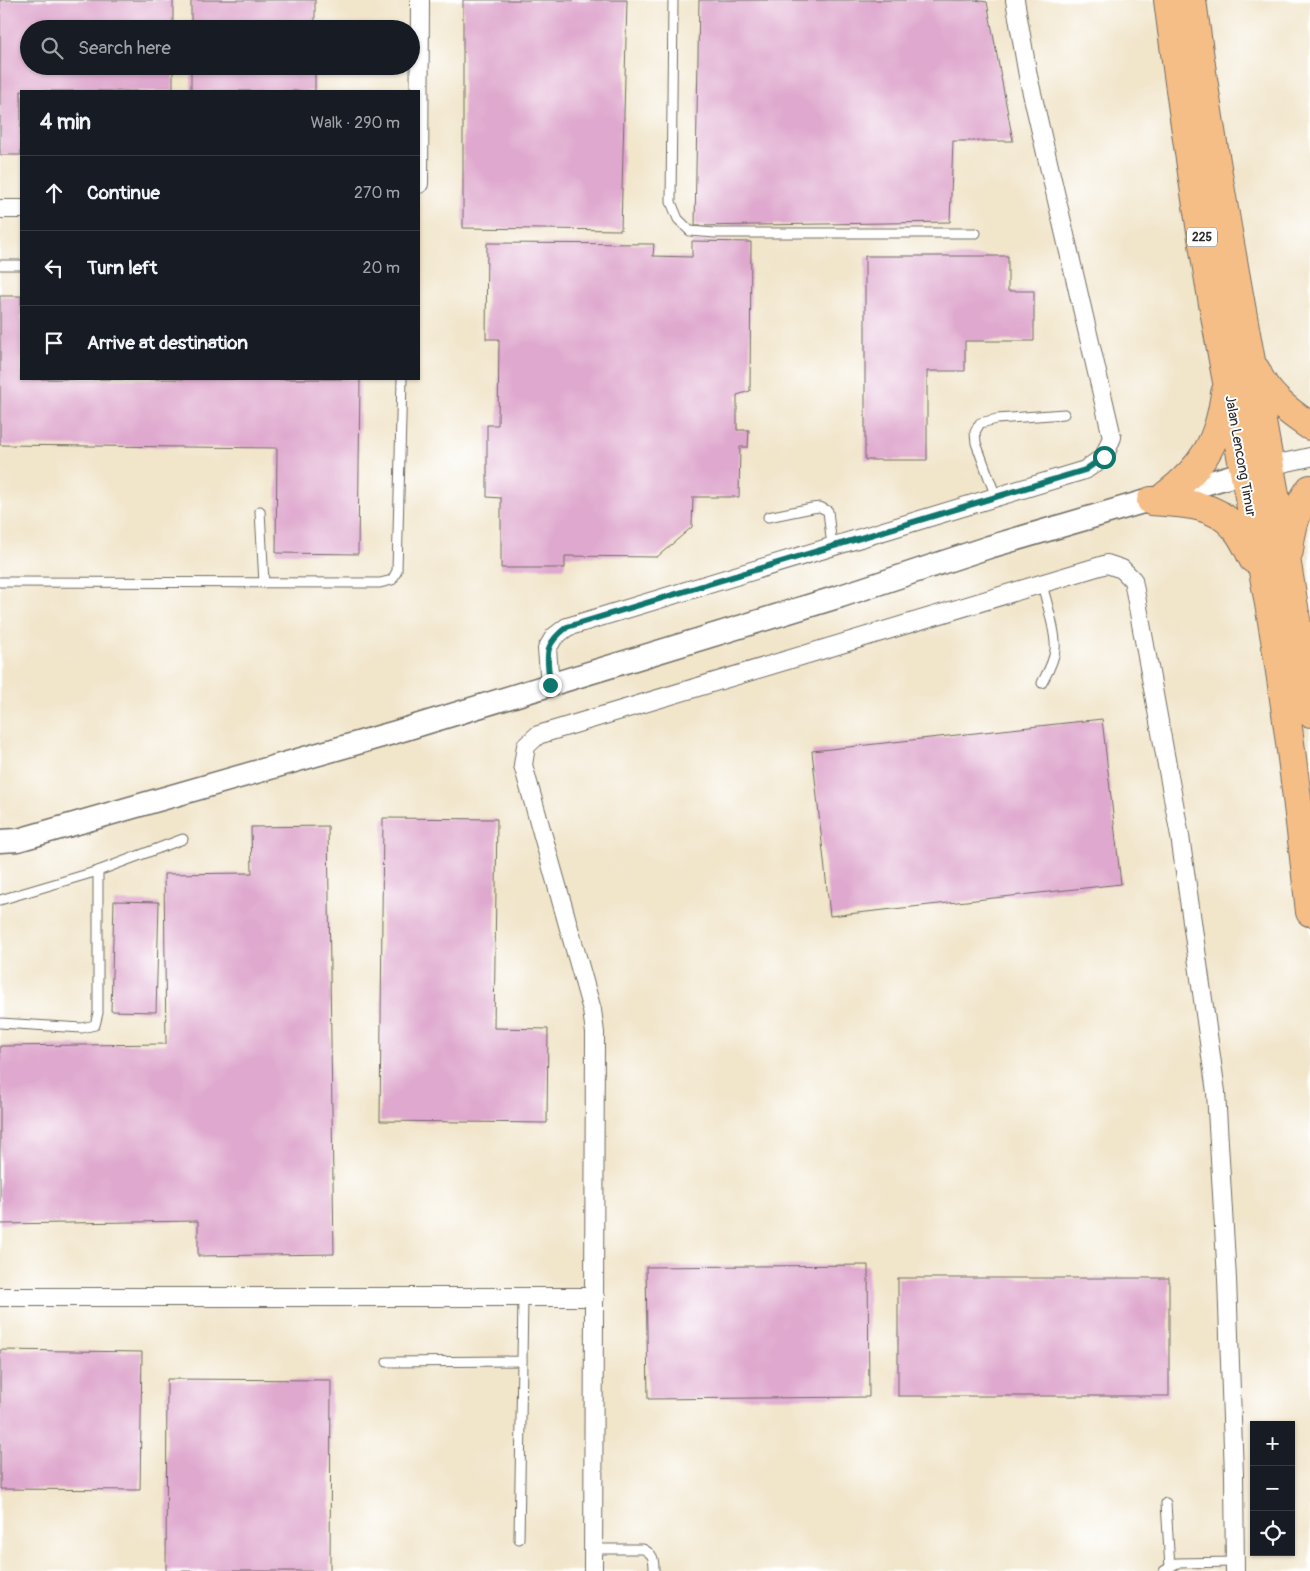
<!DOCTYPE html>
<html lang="en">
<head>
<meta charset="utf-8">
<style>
	:root { --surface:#171b24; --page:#242831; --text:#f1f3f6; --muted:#9ea1a6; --line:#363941 }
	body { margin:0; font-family:Pangolin,sans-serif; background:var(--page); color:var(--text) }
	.controls { position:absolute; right:15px; bottom:15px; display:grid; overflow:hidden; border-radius:0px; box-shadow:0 1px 4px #0004 }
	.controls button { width:45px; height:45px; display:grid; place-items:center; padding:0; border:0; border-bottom:1px solid var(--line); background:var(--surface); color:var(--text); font:25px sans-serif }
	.stop { position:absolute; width:15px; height:15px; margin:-11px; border:4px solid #0f766e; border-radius:50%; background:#fff }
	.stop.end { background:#0f766e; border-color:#fff; box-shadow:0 1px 5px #0008 }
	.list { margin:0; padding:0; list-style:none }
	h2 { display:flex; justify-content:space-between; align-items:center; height:65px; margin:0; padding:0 20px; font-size:21px }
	h2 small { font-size:16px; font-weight:400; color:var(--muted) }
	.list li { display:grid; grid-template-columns:32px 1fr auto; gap:15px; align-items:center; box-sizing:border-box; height:75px; padding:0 20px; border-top:1px solid var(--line) }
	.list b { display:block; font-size:19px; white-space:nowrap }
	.list em { font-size:16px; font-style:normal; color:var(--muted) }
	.icon { flex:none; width:28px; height:28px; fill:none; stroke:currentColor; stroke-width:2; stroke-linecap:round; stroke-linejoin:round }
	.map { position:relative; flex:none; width:1310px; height:1571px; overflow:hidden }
	.search { position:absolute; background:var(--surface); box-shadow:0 1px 4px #0004; left:20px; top:20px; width:400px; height:55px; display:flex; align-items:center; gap:12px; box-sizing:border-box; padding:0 18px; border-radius:28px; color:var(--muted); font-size:19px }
	.panel { position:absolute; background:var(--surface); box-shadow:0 1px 4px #0004; left:20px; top:90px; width:400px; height:290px; border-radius:0px }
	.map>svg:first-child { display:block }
</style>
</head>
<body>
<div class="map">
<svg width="1310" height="1571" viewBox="0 0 1310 1571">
	<rect width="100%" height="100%" fill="#fff"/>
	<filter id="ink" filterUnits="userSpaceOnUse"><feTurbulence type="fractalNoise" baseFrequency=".02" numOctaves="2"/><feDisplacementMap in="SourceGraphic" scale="10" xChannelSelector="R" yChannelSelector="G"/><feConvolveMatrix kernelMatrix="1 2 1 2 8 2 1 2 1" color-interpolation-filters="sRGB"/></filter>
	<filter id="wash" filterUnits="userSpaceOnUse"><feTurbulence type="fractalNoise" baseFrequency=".0096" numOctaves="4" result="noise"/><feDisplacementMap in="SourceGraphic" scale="20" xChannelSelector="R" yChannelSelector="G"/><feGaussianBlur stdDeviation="1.12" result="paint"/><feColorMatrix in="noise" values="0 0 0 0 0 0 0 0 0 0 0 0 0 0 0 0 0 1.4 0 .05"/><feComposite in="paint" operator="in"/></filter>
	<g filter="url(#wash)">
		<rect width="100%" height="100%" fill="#f1e5ca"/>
		<g id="blocks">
			<g fill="#dfa8ce">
				<polygon points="0,0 173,0 173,29 29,29 29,66 173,66 173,91 21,91 21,155 0,155"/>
				<rect x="191" y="0" width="124" height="29"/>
				<polygon points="463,0 627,0 621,230 463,228"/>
				<polygon points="699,0 975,0 987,2 1013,141 953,141 950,222 695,226"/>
				<rect x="191" y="66" width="124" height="25"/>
				<polygon points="692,241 751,242 750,391 737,395 737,430 749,430 748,447 740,447 739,497 693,497 692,527 657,557 565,556 565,568 501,568 501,498 487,497 487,425 498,425 499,339 486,339 487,243 654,244 653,256 692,257"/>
				<polygon points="865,256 1008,256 1008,291 1034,291 1034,341 965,341 965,371 927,371 927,460 865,460"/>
				<polygon points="0,296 21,296 21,379 360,379 358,554 276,553 277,448 0,445"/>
				<polygon points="1102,719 1121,884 830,916 812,751"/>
				<polygon points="383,818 497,819 494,1028 548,1029 547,1123 380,1121"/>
				<polygon points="328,826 334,1254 198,1256 198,1221 0,1224 0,1046 166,1044 164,874 252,873 251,827"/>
				<polygon points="114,901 159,902 156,1012 111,1011"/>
				<polygon points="868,1265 869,1397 648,1399 646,1267"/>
				<rect x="898" y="1278" width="271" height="118"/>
				<polygon points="0,1350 142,1352 140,1490 0,1489"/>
				<polygon points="167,1379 331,1380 330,1571 166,1571"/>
			</g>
		</g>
	</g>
	<g filter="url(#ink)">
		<use href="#blocks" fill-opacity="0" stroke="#706c63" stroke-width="1"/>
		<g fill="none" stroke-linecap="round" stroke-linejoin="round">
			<defs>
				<g id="service">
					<polyline points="673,0 671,202 678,219 690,231 715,233 976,233"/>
					<polyline points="0,265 21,265"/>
					<polyline points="996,497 976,443 975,432 980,423 997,419 1064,414"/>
					<polyline points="260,511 264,583"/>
					<polyline points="768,517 812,508 820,507 828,511 832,547"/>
					<polyline points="0,582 380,583 392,580 397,571 402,379"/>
					<path d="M1042,584C1046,601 1057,634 1055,650C1054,662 1047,673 1042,683"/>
					<polyline points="0,900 98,871 183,839"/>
					<polyline points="0,1023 82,1028 95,1025 98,1013 98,871"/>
					<polyline points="387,1362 522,1361 523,1297"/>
					<polyline points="1166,1503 1170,1568"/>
					<polyline points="519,1539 522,1361"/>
					<path d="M593,1549H643C654,1554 654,1560 654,1571"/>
					<polyline points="1164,1571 1177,1563 1235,1562"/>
				</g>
				<g id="minor">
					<polyline points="419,184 420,0"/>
					<polyline points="0,209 21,209"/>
					<polyline points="1269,466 1310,457"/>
					<polyline points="550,685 547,649 554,637 567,627 1085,470 1104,457 1112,437 1028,76 1015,0"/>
					<polyline points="0,1297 595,1297"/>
					<polyline points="593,1571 595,1033 592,1010 523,765 526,746 538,735 1107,564 1122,569 1133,580 1180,836 1216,1092 1227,1279 1234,1475 1235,1571"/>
				</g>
				<polyline id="tertiary" points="0,841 18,840 396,732 841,596 989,547 1259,468"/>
				<g id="trunk">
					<path d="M1168,0C1181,100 1195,199 1212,298C1229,400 1251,502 1269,604C1287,706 1299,809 1310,912"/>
					<path d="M1192,0C1223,239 1277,475 1310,713"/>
					<path d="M1256,370C1266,395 1289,412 1310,426"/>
					<path d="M1165,496C1203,467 1219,441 1225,393"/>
					<path d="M1151,501C1181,503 1215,503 1235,528C1243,537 1248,549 1253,559"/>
					<path d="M1289,551C1291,528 1297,507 1310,489"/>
				</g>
			</defs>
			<use href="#service" stroke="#706c63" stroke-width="11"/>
			<use href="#minor" stroke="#706c63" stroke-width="20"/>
			<use href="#tertiary" stroke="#706c63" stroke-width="25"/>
			<use href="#trunk" stroke="#706c63" stroke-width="30"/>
			<use href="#service" stroke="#fff" stroke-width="9"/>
			<use href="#minor" stroke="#fff" stroke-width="18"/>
			<use href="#tertiary" stroke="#fff" stroke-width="22"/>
			<use href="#trunk" stroke="#f6be87" stroke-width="28"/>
		</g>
	</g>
	<g fill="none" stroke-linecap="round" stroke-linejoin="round" filter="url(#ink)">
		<path stroke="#0f766e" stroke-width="6" d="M550,685C548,656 541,647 567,627L1085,470L1104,457"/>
	</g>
	<g text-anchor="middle" stroke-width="4" stroke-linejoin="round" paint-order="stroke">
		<rect fill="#fff" stroke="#6b6b6b" stroke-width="1" x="1187" y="227.5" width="30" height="19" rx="4"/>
		<g font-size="12" font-weight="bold" fill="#2b2b2b">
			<text x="1202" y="241">225</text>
		</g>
		<g font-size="14" fill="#2b2b2b" stroke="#fff">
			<text transform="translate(1241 456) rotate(80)" y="5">Jalan Lencong Timur</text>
		</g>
	</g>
</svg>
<div class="controls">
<button>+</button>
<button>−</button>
<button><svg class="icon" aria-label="locate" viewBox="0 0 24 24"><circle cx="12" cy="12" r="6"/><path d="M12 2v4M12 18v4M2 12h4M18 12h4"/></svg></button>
</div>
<div class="stop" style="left:1104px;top:457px"></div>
<div class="stop end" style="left:550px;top:685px"></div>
<div class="search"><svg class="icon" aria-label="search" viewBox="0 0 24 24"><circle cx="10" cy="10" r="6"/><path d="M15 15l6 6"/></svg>Search here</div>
<section class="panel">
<h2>4 min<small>Walk · 290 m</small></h2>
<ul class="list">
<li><svg class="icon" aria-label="ahead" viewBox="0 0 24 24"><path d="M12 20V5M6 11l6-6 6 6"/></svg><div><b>Continue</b></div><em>270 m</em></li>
<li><svg class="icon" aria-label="left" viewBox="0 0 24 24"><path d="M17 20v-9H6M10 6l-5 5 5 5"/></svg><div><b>Turn left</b></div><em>20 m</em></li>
<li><svg class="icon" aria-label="arrive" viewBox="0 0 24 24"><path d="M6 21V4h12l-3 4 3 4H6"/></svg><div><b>Arrive at destination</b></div></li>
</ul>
</section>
</div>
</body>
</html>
